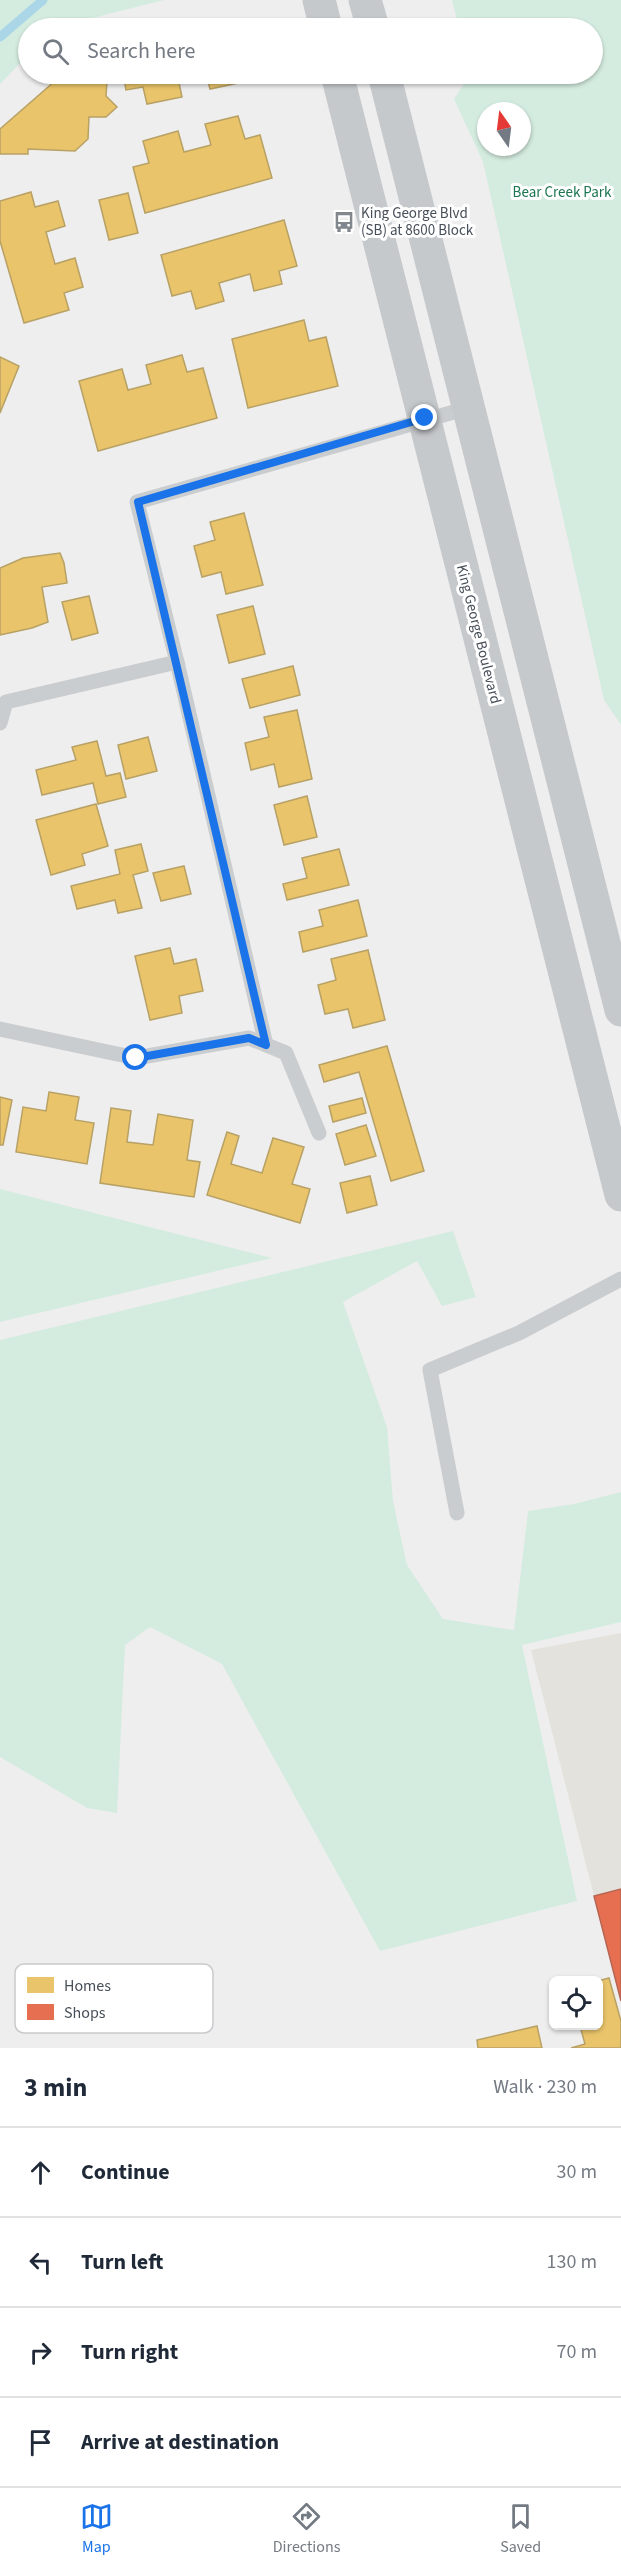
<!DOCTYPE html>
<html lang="en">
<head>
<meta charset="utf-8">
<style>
	:root { --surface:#fff; --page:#f2f2f3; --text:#1f2937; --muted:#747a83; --line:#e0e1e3; --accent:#1a73e8 }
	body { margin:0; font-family:"Source Sans 3",sans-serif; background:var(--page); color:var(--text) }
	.controls { position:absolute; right:18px; bottom:18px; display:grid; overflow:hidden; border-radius:9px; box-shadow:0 2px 4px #0004 }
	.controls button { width:54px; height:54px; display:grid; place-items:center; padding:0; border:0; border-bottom:2px solid var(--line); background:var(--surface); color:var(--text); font:30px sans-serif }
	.compass { position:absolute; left:477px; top:102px; width:54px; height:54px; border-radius:50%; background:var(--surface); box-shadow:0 2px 4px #0004; rotate:346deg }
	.stop { position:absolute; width:18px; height:18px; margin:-14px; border:4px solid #1a73e8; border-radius:50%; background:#fff }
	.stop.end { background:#1a73e8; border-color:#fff; box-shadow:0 2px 6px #0008 }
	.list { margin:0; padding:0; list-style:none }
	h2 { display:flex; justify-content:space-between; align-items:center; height:78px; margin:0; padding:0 24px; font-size:26px }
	h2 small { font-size:20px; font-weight:400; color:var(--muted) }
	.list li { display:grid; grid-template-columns:39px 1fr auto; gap:18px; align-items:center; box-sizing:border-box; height:90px; padding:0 24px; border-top:2px solid var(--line) }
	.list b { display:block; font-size:22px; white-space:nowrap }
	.list em { font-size:20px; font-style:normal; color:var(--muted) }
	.icon { flex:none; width:33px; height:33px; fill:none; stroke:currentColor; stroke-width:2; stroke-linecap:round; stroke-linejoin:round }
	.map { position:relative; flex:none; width:621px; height:2048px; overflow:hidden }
	.search { position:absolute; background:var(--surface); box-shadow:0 2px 4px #0004; left:18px; right:18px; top:18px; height:66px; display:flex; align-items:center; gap:15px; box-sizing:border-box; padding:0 21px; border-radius:33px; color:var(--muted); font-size:22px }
	.sheet { height:438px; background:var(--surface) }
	nav { display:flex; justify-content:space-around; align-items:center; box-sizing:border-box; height:84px; border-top:2px solid var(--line); background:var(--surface); font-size:16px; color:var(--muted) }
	nav a { display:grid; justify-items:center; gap:3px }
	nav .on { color:var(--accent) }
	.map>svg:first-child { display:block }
</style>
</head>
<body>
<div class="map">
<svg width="621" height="2048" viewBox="0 0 621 2048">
	<rect width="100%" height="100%" fill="#efeeee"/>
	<polygon fill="#e4e2dc" points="621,1633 621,2001 531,1650"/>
	<g fill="#d4ecdf" fill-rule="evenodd">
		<polygon points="0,0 164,0 53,28 28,28 28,55 0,84"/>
		<path d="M452,0H621V725L604,700L483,162L454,99L470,74H592V28H459ZM486,111H522V147H486Z"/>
		<polygon points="0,1189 272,1258 0,1322"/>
		<polygon points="453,1231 476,1297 442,1306 417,1261 343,1302 387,1427 393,1501 407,1565 443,1619 514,1630 528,1511 574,1504 621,1492 621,1622 522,1645 577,1901 380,1951 222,1664 150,1627 125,1645 117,1813 87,1808 0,1757 0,1340"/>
	</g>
	<g fill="#e9c46a" stroke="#b8a165" stroke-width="1.5">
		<polygon points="234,20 236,28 196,28"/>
		<polygon points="63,74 101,74 107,81 106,96 117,107 106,117 89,117 88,139 75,151 28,149 28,154 0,154 0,129"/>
		<polygon points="123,74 199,74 178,78 182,97 147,104 143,87 126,90"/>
		<polygon points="206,74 246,74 248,81 210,89"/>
		<polygon points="238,116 245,139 260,135 272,178 145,213 133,167 149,163 143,141 178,131 184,152 211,145 205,124"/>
		<polygon points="31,192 35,207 58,201 65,226 46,232 55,264 75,258 83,287 64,293 69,310 24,323 0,241 0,201"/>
		<polygon points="128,193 138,233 109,240 99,200"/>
		<polygon points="284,220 297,266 279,271 282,284 254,291 250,274 219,283 224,301 196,309 191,291 172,296 161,255"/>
		<polygon points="304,320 309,341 326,337 338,386 248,408 232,339"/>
		<polygon points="182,355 187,372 203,368 217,418 98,451 79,381 122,369 128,390 151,384 146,365"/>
		<polygon points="0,357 19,366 0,413"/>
		<polygon points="244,513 263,585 226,594 221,572 202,577 194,546 215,540 210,522"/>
		<polygon points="60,553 64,563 67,583 42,587 48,622 32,628 0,635 0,568 23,558"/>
		<polygon points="89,596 98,633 72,640 62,602"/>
		<polygon points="253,606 265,654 229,663 217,615"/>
		<polygon points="293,666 300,695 250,708 242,679"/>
		<polygon points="297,710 312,779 279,787 274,764 251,770 245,743 269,737 264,717"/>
		<polygon points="148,737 157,771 126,779 118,745"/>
		<polygon points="97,741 106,776 120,773 126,797 98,804 93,783 42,795 36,770 76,760 72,747"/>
		<polygon points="307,796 317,837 284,845 274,805"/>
		<polygon points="96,804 108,846 82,854 85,865 51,875 36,820"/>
		<polygon points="141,844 148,871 133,875 142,908 118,913 115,900 77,909 71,886 120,874 115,850"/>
		<polygon points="339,849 349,885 287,900 283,884 307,878 302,858"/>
		<polygon points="184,866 191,894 161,901 153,873"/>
		<polygon points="358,900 367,936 303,952 299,932 323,926 319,910"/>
		<polygon points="170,948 174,964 196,959 203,991 179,996 182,1013 150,1020 135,956"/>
		<polygon points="368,950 385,1020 353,1028 348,1009 325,1014 318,985 336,980 331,959"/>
		<polygon points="387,1046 424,1171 391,1181 359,1072 324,1082 319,1065"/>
		<polygon points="49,1092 79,1097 75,1120 94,1123 87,1164 16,1152 23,1107 46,1111"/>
		<polygon points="0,1097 12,1100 3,1145 0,1145"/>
		<polygon points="362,1098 366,1113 333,1122 329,1106"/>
		<polygon points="111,1108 131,1111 127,1142 153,1145 158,1114 193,1120 187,1160 200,1162 194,1197 100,1183"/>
		<polygon points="366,1125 376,1156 345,1165 336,1134"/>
		<polygon points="227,1132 239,1136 231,1164 262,1173 273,1138 304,1147 292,1184 310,1189 300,1223 207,1195"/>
		<polygon points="370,1176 377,1205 347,1213 340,1183"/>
		<polygon points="609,1978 621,2021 621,2048 571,2048 585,2044 580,2026 598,2026 598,1981"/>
		<polygon points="537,2026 542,2048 478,2048 477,2040"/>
	</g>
	<polygon fill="#e76f51" stroke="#b76553" stroke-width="1.5" points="621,1889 621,2001 594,1896"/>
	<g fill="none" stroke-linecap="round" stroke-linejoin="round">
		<polyline stroke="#aad6e8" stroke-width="9" points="0,37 43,0"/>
		<g stroke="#cacdcf" stroke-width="15">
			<polyline points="177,662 266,1045"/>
			<polyline points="0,723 6,702 177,662 137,502 468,408"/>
			<polyline points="0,1029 136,1058 249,1038 286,1053 319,1133"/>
			<polyline points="457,1513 430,1370 519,1333 621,1279"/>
		</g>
		<g stroke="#c6c9cc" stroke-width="33">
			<polyline points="319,0 326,28"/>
			<polyline points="365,0 373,28"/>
			<polyline points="337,74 621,1195"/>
			<polyline points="384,74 621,1010"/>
		</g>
	</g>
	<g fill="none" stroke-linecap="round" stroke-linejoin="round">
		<polyline stroke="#1a73e8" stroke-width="8" points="136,1058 249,1038 266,1045 138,502 425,418"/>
	</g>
	<defs>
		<symbol id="bus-bare" viewBox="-9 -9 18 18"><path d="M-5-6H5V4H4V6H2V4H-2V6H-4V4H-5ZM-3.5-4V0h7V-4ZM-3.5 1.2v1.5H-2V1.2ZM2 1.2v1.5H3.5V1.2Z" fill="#82878d" stroke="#fff" stroke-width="2.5" paint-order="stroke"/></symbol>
	</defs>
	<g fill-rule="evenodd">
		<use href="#bus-bare" x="329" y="207" width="30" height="30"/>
	</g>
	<g text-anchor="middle" stroke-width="6" stroke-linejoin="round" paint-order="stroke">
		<g font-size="15" fill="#1c7651" stroke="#fff">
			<text x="562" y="197">Bear Creek Park</text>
		</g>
		<g font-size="15" fill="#474f59" stroke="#fff" text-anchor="start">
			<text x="361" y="218">King George Blvd<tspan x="361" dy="17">(SB) at 8600 Block</tspan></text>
		</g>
		<g font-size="15" fill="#474f59" stroke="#fff">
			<text transform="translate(479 634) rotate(76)" y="5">King George Boulevard</text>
		</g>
	</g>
	<rect x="15" y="1964" width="198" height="69" rx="9" fill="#fff" stroke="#c8cacd" stroke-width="1.5"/>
	<rect x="27" y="1977" width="27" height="16" fill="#e9c46a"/>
	<rect x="27" y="2004" width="27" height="16" fill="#e76f51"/>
	<g font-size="16" fill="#474f59">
		<text x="64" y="1991">Homes</text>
		<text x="64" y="2018">Shops</text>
	</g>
</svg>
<div class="controls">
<button><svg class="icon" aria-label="locate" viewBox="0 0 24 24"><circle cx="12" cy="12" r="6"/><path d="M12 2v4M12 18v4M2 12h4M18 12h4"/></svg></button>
</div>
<svg class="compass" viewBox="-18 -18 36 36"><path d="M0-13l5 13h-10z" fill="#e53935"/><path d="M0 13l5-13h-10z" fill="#747a83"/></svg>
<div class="stop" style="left:136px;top:1058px"></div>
<div class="stop end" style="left:425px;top:418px"></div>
<div class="search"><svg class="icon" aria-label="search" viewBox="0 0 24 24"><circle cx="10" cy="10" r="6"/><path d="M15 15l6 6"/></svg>Search here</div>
</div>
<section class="sheet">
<h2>3 min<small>Walk · 230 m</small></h2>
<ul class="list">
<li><svg class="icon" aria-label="ahead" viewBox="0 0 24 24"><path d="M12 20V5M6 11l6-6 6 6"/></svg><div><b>Continue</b></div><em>30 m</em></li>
<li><svg class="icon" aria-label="left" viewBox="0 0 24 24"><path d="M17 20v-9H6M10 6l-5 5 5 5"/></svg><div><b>Turn left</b></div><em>130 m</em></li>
<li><svg class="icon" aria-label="right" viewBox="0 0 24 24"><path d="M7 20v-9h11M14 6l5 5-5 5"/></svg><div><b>Turn right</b></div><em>70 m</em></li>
<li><svg class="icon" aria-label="arrive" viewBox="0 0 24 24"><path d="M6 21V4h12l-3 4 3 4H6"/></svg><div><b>Arrive at destination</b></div></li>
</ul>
</section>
<nav>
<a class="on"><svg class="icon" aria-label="map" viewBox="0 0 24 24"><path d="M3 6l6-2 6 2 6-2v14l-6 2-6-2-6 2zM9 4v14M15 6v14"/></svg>Map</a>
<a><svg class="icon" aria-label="directions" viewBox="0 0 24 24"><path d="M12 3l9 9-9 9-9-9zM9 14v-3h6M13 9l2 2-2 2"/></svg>Directions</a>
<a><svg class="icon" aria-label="saved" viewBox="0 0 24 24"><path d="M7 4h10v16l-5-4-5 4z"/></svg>Saved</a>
</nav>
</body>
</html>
